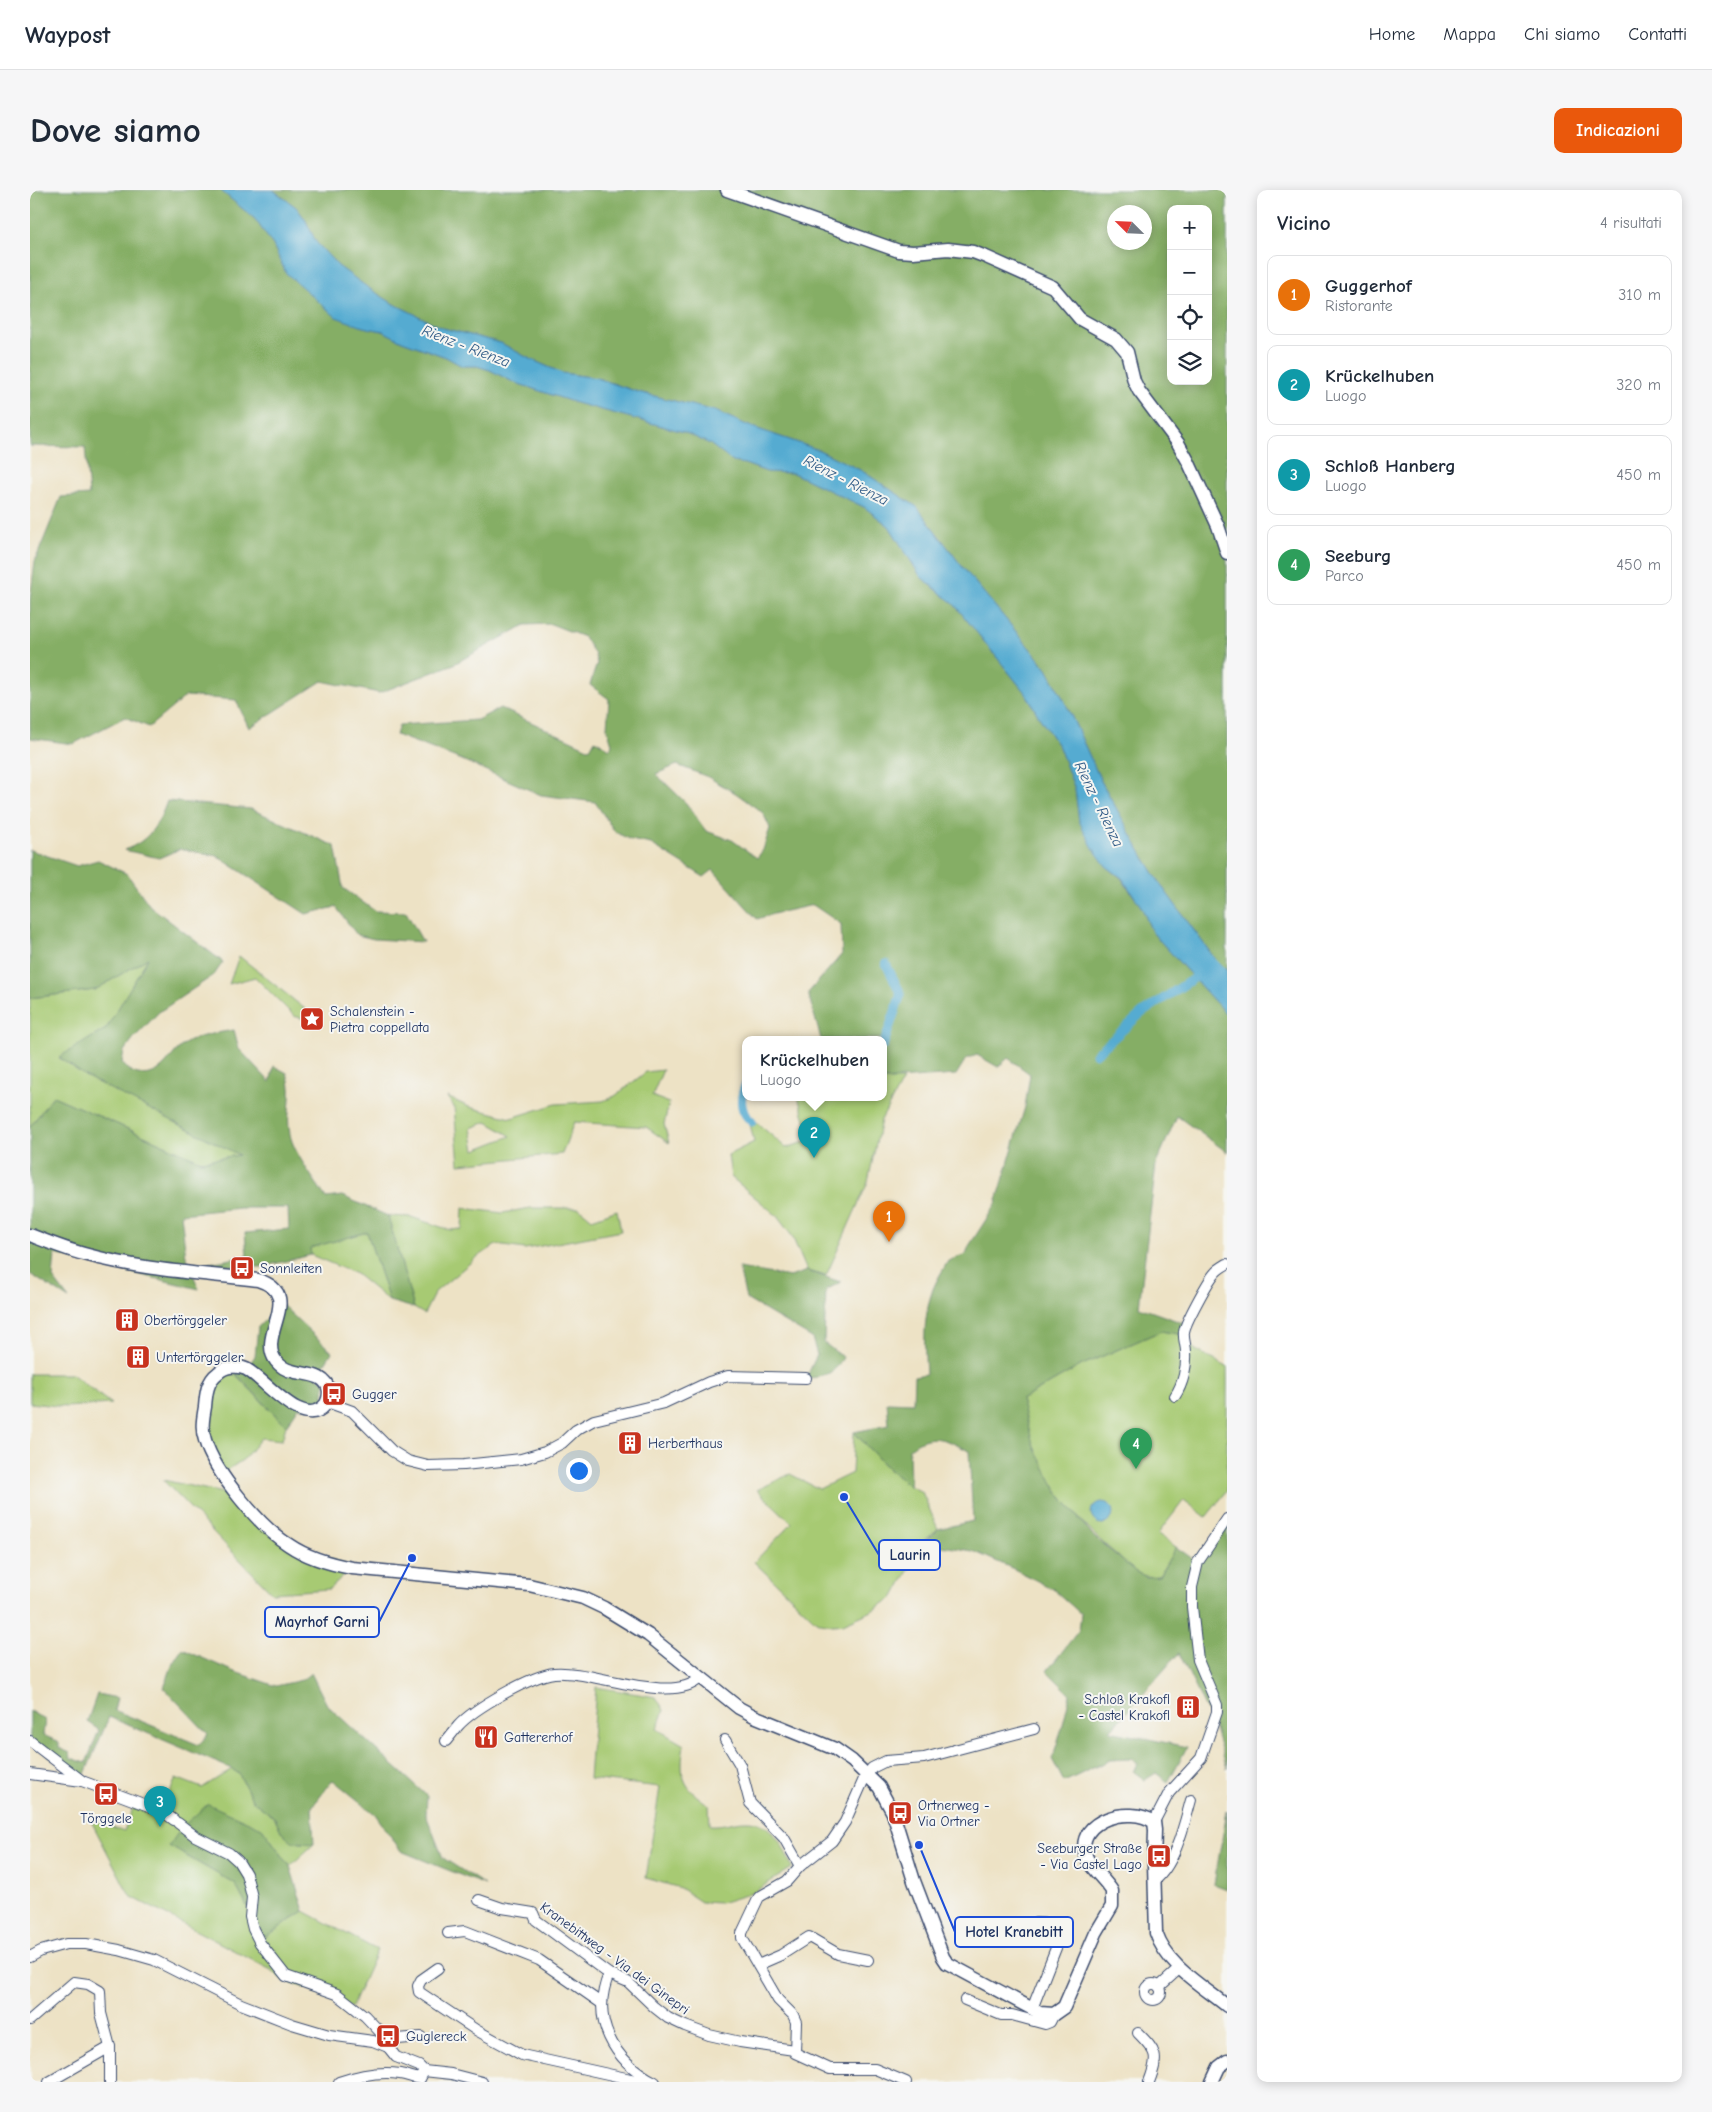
<!DOCTYPE html>
<html lang="it">
<head>
<meta charset="utf-8">
<style>
	:root { --surface:#fff; --page:#f6f6f7; --text:#1f2937; --muted:#747a83; --line:#e0e1e3; --accent:#ea580c }
	body { margin:0; font-family:"Comic Neue",sans-serif; background:var(--page); color:var(--text) }
	.controls { position:absolute; right:15px; top:15px; display:grid; overflow:hidden; border-radius:10px; box-shadow:0 2px 12px #0003 }
	.controls button { width:45px; height:45px; display:grid; place-items:center; padding:0; border:0; border-bottom:1px solid var(--line); background:var(--surface); color:var(--text); font:25px sans-serif }
	.compass { position:absolute; left:1077px; top:15px; width:45px; height:45px; border-radius:50%; background:var(--surface); box-shadow:0 2px 12px #0003; rotate:294deg }
	.you { position:absolute; left:548px; top:1280px; width:18px; height:18px; margin:-12px; border:4px solid #fff; border-radius:50%; background:#1a73e8; box-shadow:0 0 0 8px #1a73e833 }
	.badge { display:grid; place-items:center; width:32px; height:32px; border-radius:50%; background:var(--accent); color:#fff; font-size:16px; font-weight:700 }
	.pin { position:absolute; translate:-50% -41px; filter:drop-shadow(0 1px 2px #0008) }
	.pin::after { content:''; position:absolute; top:26px; width:18px; height:15px; background:inherit; clip-path:polygon(0 0,100% 0,50% 100%) }
	.popup { position:absolute; left:712px; top:846px; width:145px; height:65px; box-sizing:border-box; display:grid; place-content:center; border-radius:10px; background:var(--surface); filter:drop-shadow(0 1px 4px #0005); font-size:16px; white-space:nowrap; color:var(--muted) }
	.popup b { font-size:19px; color:var(--text) }
	.popup::after { content:''; position:absolute; left:50%; top:100%; margin-left:-10px; border:10px solid transparent; border-top-color:var(--surface) }
	.list { margin:0; padding:0; list-style:none }
	h2 { display:flex; justify-content:space-between; align-items:center; height:65px; margin:0; padding:0 20px; font-size:21px }
	h2 small { font-size:16px; font-weight:400; color:var(--muted) }
	.list li { display:grid; grid-template-columns:32px 1fr auto; gap:15px; align-items:center; box-sizing:border-box; height:80px; margin:0 10px 10px; padding:0 10px; border:1px solid var(--line); border-radius:10px }
	.list b { display:block; font-size:19px; white-space:nowrap }
	.list p { margin:0; font-size:16px; white-space:nowrap; color:var(--muted) }
	.list em { font-size:16px; font-style:normal; color:var(--muted) }
	.icon { flex:none; width:28px; height:28px; fill:none; stroke:currentColor; stroke-width:2; stroke-linecap:round; stroke-linejoin:round }
	.map { position:relative; flex:none; width:1197px; height:1892px; overflow:hidden; border-radius:10px }
	header { display:flex; align-items:center; gap:30px; box-sizing:border-box; height:70px; padding:0 25px; background:var(--surface); border-bottom:1px solid var(--line) }
	header strong { font-size:24px }
	nav { display:flex; gap:28px; margin-inline-start:auto; font-size:18px }
	.intro { display:flex; align-items:center; justify-content:space-between; box-sizing:border-box; height:120px; padding:0 30px }
	h1 { margin:0; font-size:35px }
	.button { padding:12px 22px; border-radius:10px; background:var(--accent); color:#fff; font-size:18px; font-weight:700 }
	main { display:flex; gap:30px; padding:0 30px }
	aside { flex:1; background:var(--surface); border-radius:10px; box-shadow:0 2px 12px #0003 }
	.map>svg:first-child { display:block }
</style>
</head>
<body>
<header>
<strong>Waypost</strong>
<nav><a>Home</a><a>Mappa</a><a>Chi siamo</a><a>Contatti</a></nav>
</header>
<div class="intro"><h1>Dove siamo</h1><a class="button">Indicazioni</a></div>
<main>
<div class="map">
<svg width="1197" height="1892" viewBox="0 0 1197 1892">
	<rect width="100%" height="100%" fill="#f6f6f2"/>
	<filter id="ink" filterUnits="userSpaceOnUse"><feTurbulence type="fractalNoise" baseFrequency=".02" numOctaves="2"/><feDisplacementMap in="SourceGraphic" scale="10" xChannelSelector="R" yChannelSelector="G"/><feConvolveMatrix kernelMatrix="1 2 1 2 8 2 1 2 1" color-interpolation-filters="sRGB"/></filter>
	<filter id="wash" filterUnits="userSpaceOnUse"><feTurbulence type="fractalNoise" baseFrequency=".0096" numOctaves="4" result="noise"/><feDisplacementMap in="SourceGraphic" scale="20" xChannelSelector="R" yChannelSelector="G"/><feGaussianBlur stdDeviation="1.12" result="paint"/><feColorMatrix in="noise" values="0 0 0 0 0 0 0 0 0 0 0 0 0 0 0 0 0 1.4 0 .05"/><feComposite in="paint" operator="in"/></filter>
	<g filter="url(#wash)">
		<rect width="100%" height="100%" fill="#ede2c5"/>
		<g fill="#a7ca73" stroke="#617c68" fill-rule="evenodd">
			<polygon points="209,766 275,819 277,830 264,826 225,787 199,794"/>
			<polygon points="119,767 76,839 29,868 55,886 210,965 171,971 23,906 0,937 0,808 65,800"/>
			<path d="M633,880L622,906L639,913L634,934L639,953L616,937L544,932L532,964L429,974L424,917L417,907L439,917L481,928L526,914L573,911L585,906L616,882ZM457,932L481,946L445,960L441,938Z"/>
			<polygon points="853,890 873,890 851,930 838,992 796,1086 777,1081 762,1046 746,1025 701,987 698,965 724,952 718,925 756,958 775,952 780,946 768,907 853,907"/>
			<polygon points="433,1018 473,1023 500,1018 549,1018 562,1029 587,1020 591,1041 495,1059 466,1055 446,1068 405,1102 394,1124 384,1118 358,1026 381,1027 420,1040 432,1039"/>
			<polygon points="337,1042 359,1111 326,1084 281,1065 279,1058"/>
			<path d="M1131,1141L1154,1145L1164,1159L1197,1177V1301L1176,1327L1154,1310L1128,1344L1146,1357L1129,1386C1108,1389 1101,1378 1087,1365C1052,1336 1022,1300 1004,1258C998,1243 995,1225 991,1210L1052,1175Z"/>
			<polygon points="216,1179 206,1185 256,1236 252,1250 231,1248 214,1269 193,1283 172,1235 188,1182"/>
			<polygon points="0,1184 42,1184 81,1214 36,1217 0,1213"/>
			<polygon points="824,1242 857,1278 880,1296 892,1302 908,1339 895,1349 864,1407 840,1422 813,1434 803,1435 791,1433 784,1429 724,1372 762,1333 727,1300 760,1284 789,1299 822,1283"/>
			<polygon points="133,1290 202,1305 243,1344 322,1378 299,1399 242,1403"/>
			<path d="M566,1497L626,1507L634,1520L627,1539L654,1555C649,1586 652,1597 679,1615L680,1635C693,1636 703,1631 716,1631C742,1630 754,1657 762,1678L722,1703L690,1713L671,1712L650,1698L616,1688L630,1597L559,1589Z"/>
			<polygon points="202,1579 209,1584 223,1611 245,1628 252,1643 262,1652 284,1654 260,1676 232,1638 139,1656 205,1694 234,1748 274,1721 347,1760 321,1818 302,1807 252,1790 243,1781 100,1706 60,1629 94,1641 106,1611 132,1621 146,1588 172,1598"/>
		</g>
		<g fill="#85ae65" stroke="#506e62" fill-rule="evenodd">
			<path d="M0,0H190L225,29L243,55L256,83L280,102L333,137L353,141L372,151L416,167L432,176H447L460,180L483,192L546,213L654,242L680,254L703,272L715,274L737,282L763,283L834,317L859,336L891,387L924,414L997,505L1009,527L1029,557L1045,599L1049,631L1076,676L1091,688L1112,718L1122,742L1197,825V962L1147,926L1126,974L1109,1117L1156,1134L1154,1145L1131,1141L1052,1175L991,1210L1004,1257L1027,1301L1062,1345L1106,1382L1117,1387L1129,1386L1146,1357L1163,1369L1177,1356L1197,1326V1578L1184,1536L1149,1463L1080,1541L1157,1557L1138,1592L1126,1583L1115,1590L1103,1581L1108,1574L1101,1569L1080,1570L1034,1592L1022,1569L1032,1539L1040,1504L1017,1481L1049,1440L1051,1424L1023,1399L986,1380L943,1361L893,1353L908,1339L943,1331L939,1261C917,1250 900,1240 879,1259L880,1296L857,1278L824,1242L859,1235L857,1212L883,1213L884,1186L896,1184C894,1156 893,1126 903,1099C907,1089 913,1080 918,1071L936,1064L939,1056L966,1014L995,917L1000,884L978,868L968,877L947,865L936,869L926,885L853,890V849H791L778,803L812,764L811,734L783,715L743,724L727,729L683,680L674,687L621,654L601,650L585,642L565,612L511,605L432,570L366,545L369,535L447,530L470,518L560,559L565,550L580,559L582,554L577,538L579,509L560,495L567,473L564,463L554,447L521,434L495,435L424,474L349,503L292,491L219,538L206,510L156,506L119,537L95,527L43,554L0,548V410L5,371L31,307L59,305L55,257L0,256ZM647,575L678,587L707,604L733,623L740,638L733,660L727,668L702,650L676,641L656,613L626,584Z"/>
			<path d="M243,0H1197V781L1185,769L1133,698L1112,664L1071,591L1035,512L1017,479L934,379L887,317L832,281L789,260L719,236L685,221L608,202L567,188L532,183L498,168L471,153L413,138L362,113L337,97L308,76L286,52L275,29L266,17ZM1141,19H1178V191H1141ZM1084,22H1114V52H1084Z"/>
			<path d="M137,611L221,619L305,656L313,698L345,721L376,722L393,752L344,749L327,745L306,717L276,724L187,666L150,659L129,668L94,660C118,652 129,634 137,611Z"/>
			<path d="M0,660L47,676L68,670L97,684L120,716L193,772L184,785L129,822L103,849L94,861L92,872C98,883 112,888 125,882C136,877 143,862 153,855C167,845 188,843 204,840L209,859L240,892L244,876L257,883C265,905 255,923 260,944C263,962 286,992 296,1008L312,1006L358,1026L384,1118L359,1111L337,1042L280,1058L281,1065L231,1077L169,1075L217,1066L215,1043L259,1039L258,1018H209L151,1024L156,1067L169,1099L25,1064L23,1088L39,1109L0,1084V937L23,906L171,971L209,965L55,886L29,867L76,839L118,768L65,800L0,808Z"/>
			<path d="M709,1078L760,1087L777,1081L811,1092L796,1100L794,1153L813,1167C806,1183 793,1188 776,1188L787,1165L782,1148L716,1109Z"/>
			<polygon points="251,1114 302,1162 287,1186 295,1192 293,1217 268,1218 256,1236 206,1184 216,1179 225,1166 228,1137"/>
			<polygon points="152,1459 202,1481 246,1496 272,1490 281,1483 297,1515 397,1606 396,1625 413,1668 455,1695 371,1661 345,1624 303,1590 282,1617 284,1654 262,1652 252,1643 245,1628 223,1611 209,1584 202,1579 79,1527 52,1591 0,1551 0,1521 15,1530 13,1545 29,1552 29,1558 40,1563 41,1568 56,1573 69,1540 57,1532 67,1504 87,1508 84,1520 169,1555 178,1544 134,1498 143,1473"/>
			<polygon points="178,1614 232,1638 260,1676 274,1721 234,1748 205,1694 139,1656 152,1637"/>
			<polygon points="1197,1621 1197,1699 1184,1694"/>
		</g>
		<g fill="#54abd1" stroke="#386d98">
			<polygon points="190,0 243,0 266,17 275,29 286,52 308,76 337,97 362,113 413,138 471,153 498,168 532,183 567,188 608,202 685,221 719,236 789,260 832,281 887,317 934,379 1017,479 1035,512 1071,591 1112,664 1133,698 1185,769 1197,781 1197,825 1122,742 1112,718 1092,688 1076,676 1063,658 1049,631 1045,599 1029,557 1009,527 997,505 924,414 891,387 859,336 834,317 763,283 737,282 715,274 703,272 680,254 654,242 546,213 483,192 460,180 447,176 432,176 416,167 372,151 353,141 333,137 306,127 256,83 243,55 225,29"/>
			<circle cx="1072" cy="1323" r="11"/>
		</g>
		<g fill="none" stroke-linecap="round" stroke-linejoin="round">
			<g stroke="#54abd1" stroke-width="9">
				<polyline points="853,856 871,804 856,774"/>
				<polyline points="1066,864 1112,823 1173,782"/>
				<path d="M715,896C709,910 710,922 722,932"/>
			</g>
		</g>
	</g>
	<g filter="url(#ink)">
		<g fill="none" stroke-linecap="round" stroke-linejoin="round">
			<defs>
				<g id="minor">
					<path d="M1145,1206C1153,1194 1157,1177 1156,1162C1156,1155 1153,1149 1154,1142C1155,1133 1178,1091 1185,1083C1188,1079 1192,1077 1197,1074"/>
					<polyline points="297,1212 322,1221 362,1261 378,1271 398,1276 434,1275 491,1269 515,1262 532,1253 546,1240 564,1230 634,1213 679,1192 698,1186 776,1188"/>
					<polyline points="695,1550 710,1575 720,1613 754,1648 770,1676"/>
					<polyline points="0,1551 51,1590"/>
					<path d="M416,1551C420,1546 424,1541 428,1536C444,1518 501,1486 524,1483C559,1479 642,1516 670,1488"/>
					<polyline points="0,1584 52,1591 132,1621 144,1630"/>
					<polyline points="1124,1632 1139,1603 1171,1568 1187,1522 1187,1515 1168,1470 1162,1417 1162,1397 1168,1372 1197,1329"/>
					<polyline points="148,1633 165,1646 199,1663 208,1671 216,1684 219,1695 222,1707 220,1727 223,1739 230,1753 256,1786 307,1804 335,1826 352,1844 358,1857 366,1867 389,1876 394,1881"/>
					<path d="M1124,1691C1145,1675 1154,1635 1161,1610"/>
					<polyline points="449,1710 472,1718 503,1723 506,1730 579,1784 598,1792 624,1817 638,1828 655,1836 679,1845 710,1852 764,1860"/>
					<polyline points="418,1743 435,1741 509,1770 571,1813"/>
					<polyline points="0,1767 11,1761 36,1754 56,1754 89,1760 124,1770 211,1814 262,1834 299,1845 343,1851 358,1857"/>
					<polyline points="728,1775 751,1765 779,1747 808,1764 838,1770"/>
					<polyline points="408,1778 391,1790 388,1796 389,1802 446,1840 492,1865 614,1892"/>
					<path d="M579,1784C560,1829 583,1871 625,1892"/>
					<circle cx="1123" cy="1802" r="8"/>
					<polyline points="1129,1797 1150,1778"/>
					<polyline points="935,1810 971,1825 982,1825 1015,1834 1020,1832 1024,1824"/>
					<polyline points="1002,1819 1035,1735 1006,1733"/>
					<polyline points="0,1830 44,1792 58,1794 70,1801 71,1823 80,1857 80,1892"/>
					<path d="M1108,1843C1127,1862 1129,1866 1119,1892"/>
					<polyline points="358,1857 368,1849 391,1847"/>
					<polyline points="394,1881 421,1884 452,1892"/>
					<polyline points="19,1892 80,1857"/>
					<path d="M309,1892C329,1885 349,1881 370,1884C377,1885 383,1888 390,1889L394,1881"/>
					<polyline points="876,1892 845,1879 800,1879 765,1863 766,1832 763,1825 748,1810 712,1748 712,1743 729,1707 757,1691 770,1676 802,1651 815,1632 834,1589 842,1578 856,1571 894,1568 1004,1539"/>
				</g>
				<g id="tertiary">
					<polyline points="697,0 869,61 883,62 918,59 943,62 956,67 1023,97 1050,129 1086,149 1097,162 1104,191 1109,201 1148,253 1158,271 1188,336 1197,363"/>
					<path d="M0,1045C18,1052 35,1059 54,1064C111,1080 170,1083 228,1090C276,1105 226,1145 246,1171C250,1176 256,1180 262,1181C275,1185 296,1183 299,1201C299,1206 298,1211 295,1215C273,1241 234,1188 216,1179C208,1175 195,1176 188,1183C177,1191 176,1204 175,1217C173,1228 171,1239 175,1250C184,1282 231,1338 259,1355C278,1368 300,1374 322,1378L499,1395L553,1408L574,1418L618,1445L709,1518L724,1526L805,1559L822,1571L849,1597L863,1623L884,1691L913,1767L917,1773L1010,1823L1024,1824L1034,1817L1066,1743L1082,1716V1701C1074,1688 1059,1678 1055,1663C1047,1630 1099,1615 1124,1632L1125,1640L1124,1675L1126,1743C1137,1776 1171,1795 1197,1816"/>
					<polyline points="1182,1892 1189,1877 1197,1871"/>
				</g>
			</defs>
			<use href="#minor" stroke="#3a4a6d" stroke-width="12"/>
			<use href="#tertiary" stroke="#3a4a6d" stroke-width="15"/>
			<use href="#minor" stroke="#fff" stroke-width="10"/>
			<use href="#tertiary" stroke="#fff" stroke-width="12"/>
		</g>
	</g>
	<defs>
		<symbol id="sight-square" viewBox="-11 -11 22 22"><rect x="-9" y="-9" width="18" height="18" rx="4" fill="#c8321e" stroke="#f6f6f2"/><path d="M0-6L1.8-2.2L6-1.7L2.9 1.2L3.7 5.4L0 3.3L-3.7 5.4L-2.9 1.2L-6-1.7L-1.8-2.2Z" fill="#fff"/></symbol>
		<symbol id="bus-square" viewBox="-11 -11 22 22"><rect x="-9" y="-9" width="18" height="18" rx="4" fill="#c8321e" stroke="#f6f6f2"/><path d="M-5-6H5V4H4V6H2V4H-2V6H-4V4H-5ZM-3.5-4V0h7V-4ZM-3.5 1.2v1.5H-2V1.2ZM2 1.2v1.5H3.5V1.2Z" fill="#fff"/></symbol>
		<symbol id="building-square" viewBox="-11 -11 22 22"><rect x="-9" y="-9" width="18" height="18" rx="4" fill="#c8321e" stroke="#f6f6f2"/><path d="M-4-6H4V6H1V3H-1V6H-4ZM-2.5-4.3h1.7v1.8h-1.7ZM.8-4.3h1.7v1.8H.8ZM-2.5-1h1.7V.8h-1.7ZM.8-1h1.7V.8H.8Z" fill="#fff"/></symbol>
		<symbol id="restaurant-square" viewBox="-11 -11 22 22"><rect x="-9" y="-9" width="18" height="18" rx="4" fill="#c8321e" stroke="#f6f6f2"/><path d="M-5-6h1v4h1v-4h1v4h1v-4h1v5L-1.5 .5V6h-2V.5L-5-1ZM5-6V6H3V1.5H1.5Q1.5-4 5-6Z" fill="#fff"/></symbol>
	</defs>
	<g fill-rule="evenodd">
		<use href="#sight-square" x="268" y="815" width="28" height="28"/>
		<use href="#bus-square" x="198" y="1064" width="28" height="28"/>
		<use href="#building-square" x="83" y="1116" width="28" height="28"/>
		<use href="#building-square" x="94" y="1153" width="28" height="28"/>
		<use href="#bus-square" x="290" y="1190" width="28" height="28"/>
		<use href="#building-square" x="586" y="1239" width="28" height="28"/>
		<use href="#building-square" x="1144" y="1503" width="28" height="28"/>
		<use href="#restaurant-square" x="442" y="1533" width="28" height="28"/>
		<use href="#bus-square" x="62" y="1590" width="28" height="28"/>
		<use href="#bus-square" x="856" y="1609" width="28" height="28"/>
		<use href="#bus-square" x="1115" y="1652" width="28" height="28"/>
		<use href="#bus-square" x="344" y="1832" width="28" height="28"/>
	</g>
	<g text-anchor="middle" stroke-width="4" stroke-linejoin="round" paint-order="stroke">
		<g font-size="14" fill="#1b2f5e" stroke="#f6f6f2" text-anchor="start">
			<text x="300" y="826">Schalenstein -<tspan x="300" dy="16">Pietra coppellata</tspan></text>
			<text x="230" y="1083">Sonnleiten</text>
			<text x="114" y="1135">Obertörggeler</text>
			<text x="126" y="1172">Untertörggeler</text>
			<text x="322" y="1209">Gugger</text>
			<text x="618" y="1258">Herberthaus</text>
			<text x="1140" y="1514" text-anchor="end">Schloß Krakofl<tspan x="1140" dy="16">- Castel Krakofl</tspan></text>
			<text x="474" y="1552">Gattererhof</text>
			<text x="888" y="1620">Ortnerweg -<tspan x="888" dy="16">Via Ortner</tspan></text>
			<text x="76" y="1633" text-anchor="middle">Törggele</text>
			<text x="1112" y="1663" text-anchor="end">Seeburger Straße<tspan x="1112" dy="16">- Via Castel Lago</tspan></text>
			<text x="376" y="1851">Guglereck</text>
		</g>
		<g font-size="14" fill="#1b2f5e" stroke="#f6f6f2">
			<text transform="translate(585 1768) rotate(36)" y="5">Kranebittweg - Via dei Ginepri</text>
		</g>
		<g font-size="15" font-style="italic" fill="#2f5a86" stroke="#f6f6f2">
			<text transform="translate(436 156) rotate(21)" y="5">Rienz - Rienza</text>
			<text transform="translate(816 290) rotate(27)" y="5">Rienz - Rienza</text>
			<text transform="translate(1069 614) rotate(64)" y="5">Rienz - Rienza</text>
		</g>
	</g>
	<path fill="none" stroke="#1d4ed8" stroke-width="2" d="M814 1307L849 1365M382 1368L349 1432M889 1655L925 1742"/>
	<g fill="#1d4ed8" stroke="#f6f6f2" stroke-width="2">
		<circle cx="814" cy="1307" r="5"/>
		<circle cx="382" cy="1368" r="5"/>
		<circle cx="889" cy="1655" r="5"/>
	</g>
	<g fill="#f6f6f2" stroke="#1d4ed8" stroke-width="2">
		<rect x="849" y="1350" width="61" height="30" rx="5"/>
		<rect x="235" y="1417" width="114" height="30" rx="5"/>
		<rect x="925" y="1727" width="118" height="30" rx="5"/>
	</g>
	<g font-size="15" text-anchor="middle" font-weight="bold" fill="#1b2f5e">
		<text x="880" y="1370">Laurin</text>
		<text x="292" y="1437">Mayrhof Garni</text>
		<text x="984" y="1747">Hotel Kranebitt</text>
	</g>
</svg>
<div class="controls">
<button>+</button>
<button>−</button>
<button><svg class="icon" aria-label="locate" viewBox="0 0 24 24"><circle cx="12" cy="12" r="6"/><path d="M12 2v4M12 18v4M2 12h4M18 12h4"/></svg></button>
<button><svg class="icon" aria-label="layers" viewBox="0 0 24 24"><path d="M12 4l9 5-9 5-9-5zM3 14l9 5 9-5"/></svg></button>
</div>
<svg class="compass" viewBox="-18 -18 36 36"><path d="M0-13l5 13h-10z" fill="#e53935"/><path d="M0 13l5-13h-10z" fill="#747a83"/></svg>
<div class="you"></div>
<div class="pin badge" style="left:859px;top:1052px;background:#e8710a">1</div>
<div class="pin badge" style="left:784px;top:968px;background:#0f9aa8">2</div>
<div class="popup"><b>Krückelhuben</b>Luogo</div>
<div class="pin badge" style="left:130px;top:1637px;background:#0f9aa8">3</div>
<div class="pin badge" style="left:1106px;top:1279px;background:#2e9e5b">4</div>
</div>
<aside>
<h2>Vicino<small>4 risultati</small></h2>
<ul class="list">
<li><span class="badge" style="background:#e8710a">1</span><div><b>Guggerhof</b><p>Ristorante</p></div><em>310 m</em></li>
<li><span class="badge" style="background:#0f9aa8">2</span><div><b>Krückelhuben</b><p>Luogo</p></div><em>320 m</em></li>
<li><span class="badge" style="background:#0f9aa8">3</span><div><b>Schloß Hanberg</b><p>Luogo</p></div><em>450 m</em></li>
<li><span class="badge" style="background:#2e9e5b">4</span><div><b>Seeburg</b><p>Parco</p></div><em>450 m</em></li>
</ul>
</aside>
</main>
</body>
</html>
